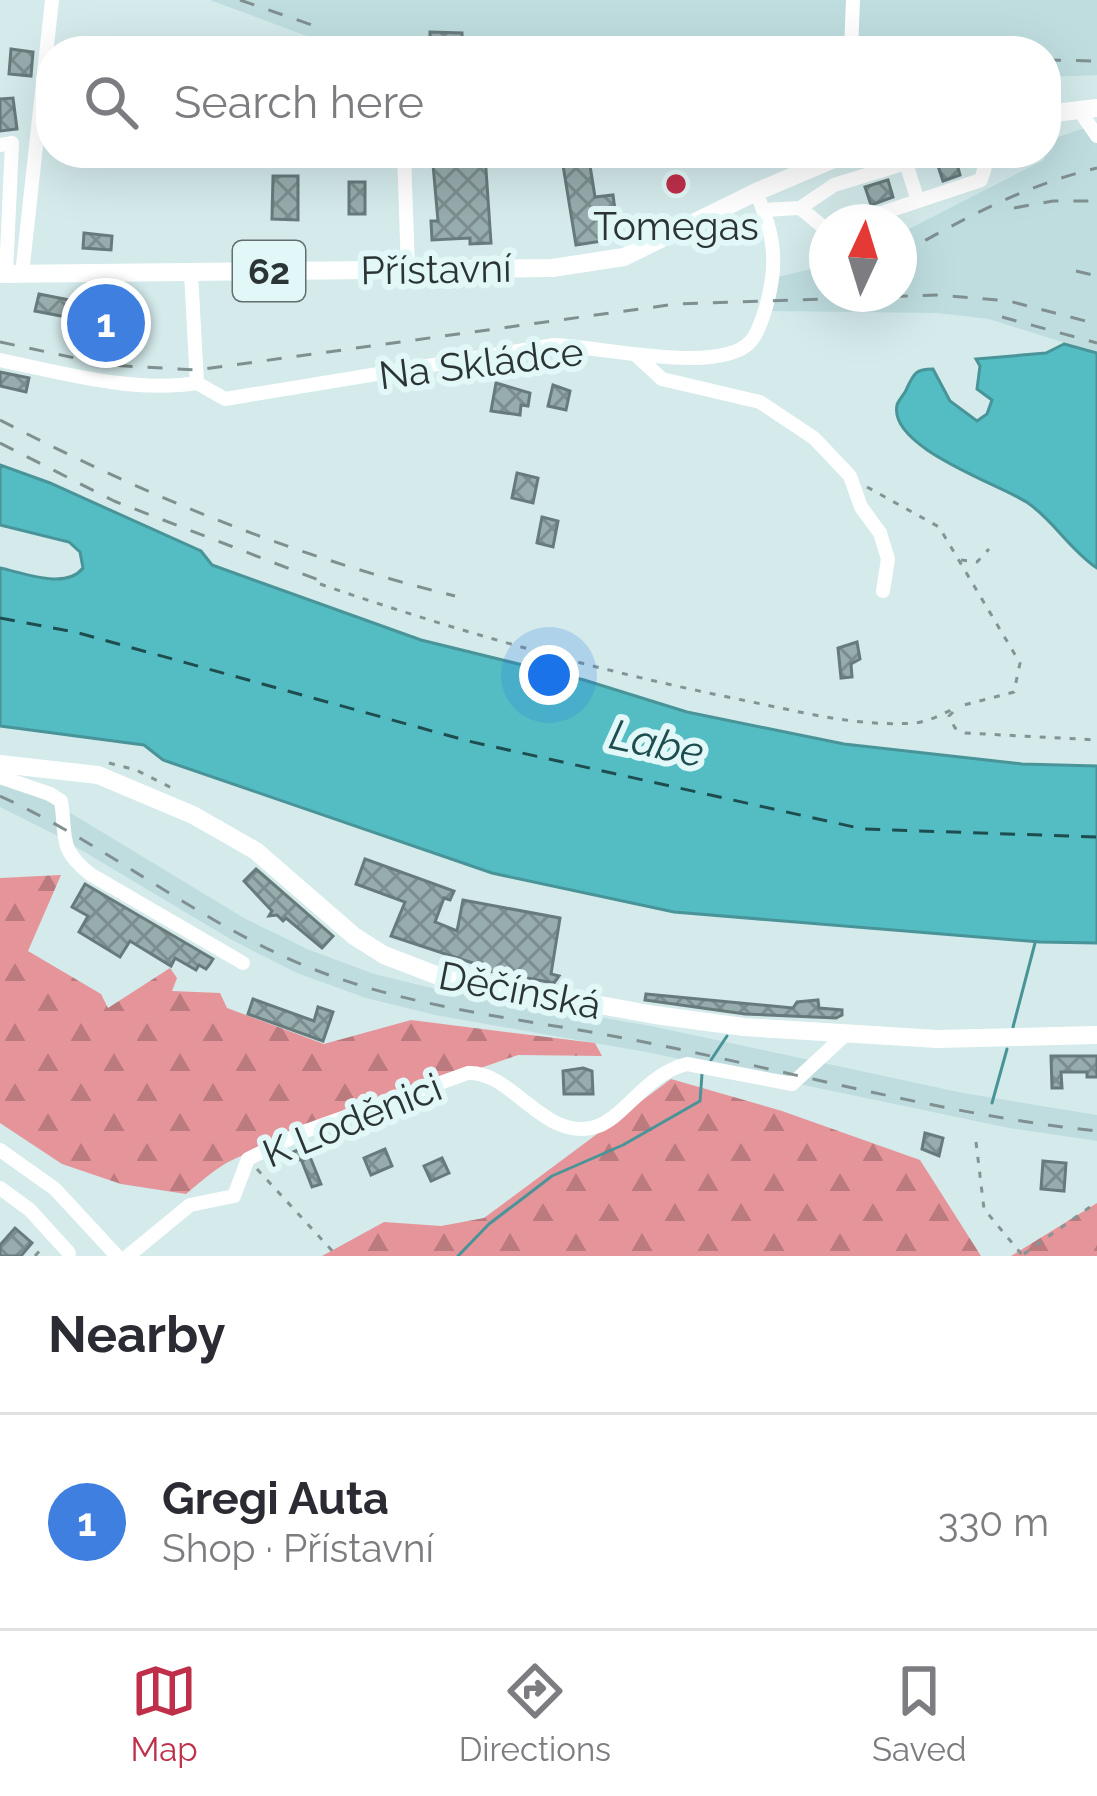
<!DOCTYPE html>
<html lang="en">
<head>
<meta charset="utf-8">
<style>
	:root { --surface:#fff; --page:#f2f2f3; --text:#2b2b33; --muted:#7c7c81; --line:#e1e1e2; --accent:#bf2f4a }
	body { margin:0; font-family:Raleway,sans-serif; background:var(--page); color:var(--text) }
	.compass { position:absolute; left:809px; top:204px; width:108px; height:108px; border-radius:50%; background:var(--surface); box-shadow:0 12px 48px #0002; rotate:4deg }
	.you { position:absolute; left:549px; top:675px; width:42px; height:42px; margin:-30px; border:9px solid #fff; border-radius:50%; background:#1a73e8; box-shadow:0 0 0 18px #1a73e833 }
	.badge { display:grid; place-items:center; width:78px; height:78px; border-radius:50%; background:var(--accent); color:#fff; font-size:39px; font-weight:700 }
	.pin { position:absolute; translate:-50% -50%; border:6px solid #fff; box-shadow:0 3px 12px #0006 }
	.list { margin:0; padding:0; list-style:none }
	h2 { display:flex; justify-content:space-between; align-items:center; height:156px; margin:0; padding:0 48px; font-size:51px }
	h2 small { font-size:39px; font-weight:400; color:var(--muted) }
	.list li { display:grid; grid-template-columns:78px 1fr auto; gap:36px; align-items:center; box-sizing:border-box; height:216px; padding:0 48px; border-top:3px solid var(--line) }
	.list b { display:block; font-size:45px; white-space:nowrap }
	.list p { margin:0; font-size:39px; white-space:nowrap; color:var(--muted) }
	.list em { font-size:39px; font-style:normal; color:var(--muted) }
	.icon { flex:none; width:66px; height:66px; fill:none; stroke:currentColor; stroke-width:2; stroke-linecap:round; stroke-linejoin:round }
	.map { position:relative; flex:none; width:1097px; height:1256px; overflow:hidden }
	.search { position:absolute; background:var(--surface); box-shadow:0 12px 48px #0002; left:36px; right:36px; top:36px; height:132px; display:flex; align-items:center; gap:30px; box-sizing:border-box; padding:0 42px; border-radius:48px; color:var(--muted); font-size:45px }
	.sheet { height:372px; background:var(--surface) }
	nav { display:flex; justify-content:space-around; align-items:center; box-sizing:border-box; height:168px; border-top:3px solid var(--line); background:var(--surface); font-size:33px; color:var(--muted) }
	nav a { display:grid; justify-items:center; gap:6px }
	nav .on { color:var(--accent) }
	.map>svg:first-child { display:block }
</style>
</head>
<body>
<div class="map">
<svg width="1097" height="1256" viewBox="0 0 1097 1256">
	<defs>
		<pattern id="forest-firs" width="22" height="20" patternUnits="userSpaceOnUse" patternTransform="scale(3)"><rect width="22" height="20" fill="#e5959a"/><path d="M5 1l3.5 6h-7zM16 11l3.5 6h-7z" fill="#ba7a7e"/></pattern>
		<pattern id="building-cross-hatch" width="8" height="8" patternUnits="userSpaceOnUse" patternTransform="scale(3)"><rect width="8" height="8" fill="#97acad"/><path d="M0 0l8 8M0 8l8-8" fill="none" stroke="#7b8d8e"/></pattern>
	</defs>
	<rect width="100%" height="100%" fill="#d4eaeb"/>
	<g fill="#bfdddf">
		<polygon points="210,0 1097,0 1097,75 1046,77 1046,51 883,51 876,40 835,36 807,40 777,51 382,51 315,39"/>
		<polygon points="1097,124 1097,353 989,319 937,313 771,311 778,277 827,265 827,294 899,294 899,234 1044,160 1046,141"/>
		<polygon points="0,778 69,812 244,918 307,949 374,974 440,990 651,1026 963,1093 1097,1115 1097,1141 1009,1128 646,1052 435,1015 366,998 297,973 232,940 56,835 0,807"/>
	</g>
	<g fill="url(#forest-firs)">
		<path d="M61,875L28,951L101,994L108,1008L170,968L177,978L172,991L220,993L227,1008L324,1044L411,1020L595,1043L602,1056L518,1055L380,1103L258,1152C228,1156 208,1176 186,1194L121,1184L62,1164L0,1123V878Z"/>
		<polygon points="671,1079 782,1111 920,1160 981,1256 322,1256 384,1222 441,1226 484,1218"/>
		<polygon points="1097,1203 1097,1256 1011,1256"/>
	</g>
	<g fill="#54bdc3" stroke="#489498" stroke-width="3">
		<path d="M1064,344L1097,353V568C1070,550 1054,521 1028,503C1002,485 888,448 897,405C899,399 905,394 907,388C914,373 916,369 933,369L950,401L977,421L987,414L992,400L977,389L980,366L976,359L1046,353Z"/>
		<path d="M0,465L50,483L201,551L212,565L421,640L584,680L687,712L844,744L1022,764L1097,766V943L1040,942L674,912L492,873L163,760L144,745L0,726V568C24,573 66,590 83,568L80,552L69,542L0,525Z"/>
	</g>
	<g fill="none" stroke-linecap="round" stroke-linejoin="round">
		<g stroke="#489498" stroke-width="3">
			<polyline points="1013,1027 1035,943"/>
			<polyline points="711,1060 727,1036"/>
			<polyline points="992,1103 1007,1049"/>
			<polyline points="458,1256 489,1224 552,1176 623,1145 700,1101 702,1074"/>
		</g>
		<polyline stroke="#1e4d4f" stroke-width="3" stroke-dasharray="15 12" stroke-linecap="butt" points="0,618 75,632 468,741 863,829 1097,837"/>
	</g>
	<g fill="url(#building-cross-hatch)" stroke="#677b7c" stroke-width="3">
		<polygon points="430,32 462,33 462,45 430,44"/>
		<polygon points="11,49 33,52 31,76 9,74"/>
		<polygon points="13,98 17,129 0,131 0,99"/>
		<polygon points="432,153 456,153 456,157 485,155 491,243 470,244 470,238 432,240 431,221 438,221"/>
		<polygon points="561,153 588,153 595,197 613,195 615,210 598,213 602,241 576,245"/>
		<polygon points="946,153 973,155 956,160 960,175 943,181 935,157"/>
		<polygon points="273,176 298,176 298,220 272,219"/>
		<polygon points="888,180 893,197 871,205 865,187"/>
		<rect x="349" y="182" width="16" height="32"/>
		<polygon points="84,233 112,236 111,250 83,248"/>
		<polygon points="39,294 115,309 113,319 118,320 114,341 99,340 103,324 35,311"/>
		<polygon points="0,372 29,378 26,392 0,386"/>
		<polygon points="496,383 530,393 528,406 521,405 520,415 491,411"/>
		<polygon points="553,385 570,391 566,410 548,406"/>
		<polygon points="517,473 538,478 533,503 512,498"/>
		<polygon points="542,517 558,521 553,547 537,543"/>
		<polygon points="857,642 860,659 851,664 852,677 841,678 838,648"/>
		<polygon points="365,859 454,891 450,900 444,898 435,922 457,931 463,900 560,918 551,974 559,976 554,983 478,969 479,965 391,936 405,902 356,884"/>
		<polygon points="256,869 333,936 322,948 286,918 283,921 277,915 269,916 272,911 244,881"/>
		<polygon points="85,884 213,959 210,964 206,969 199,965 196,970 175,958 171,966 130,941 120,957 79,932 88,916 72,907"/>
		<polygon points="646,994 793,1008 797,1002 818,1000 819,1008 842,1010 842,1015 836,1018 745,1014 645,1000"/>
		<polygon points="253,999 314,1021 318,1007 333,1012 323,1041 248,1014"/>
		<polygon points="1051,1056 1097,1056 1097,1077 1087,1077 1087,1072 1061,1072 1062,1088 1052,1088"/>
		<polygon points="583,1068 592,1071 593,1094 564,1094 563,1071"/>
		<polygon points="925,1133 943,1138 939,1156 922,1149"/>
		<polygon points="306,1147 321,1184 312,1187 301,1159 291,1163 288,1154"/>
		<polygon points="385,1149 392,1166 371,1175 364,1158"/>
		<polygon points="442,1158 449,1173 431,1181 424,1166"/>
		<polygon points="1043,1161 1066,1163 1064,1191 1041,1189"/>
		<polygon points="15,1228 32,1243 21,1256 0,1256 0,1245"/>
	</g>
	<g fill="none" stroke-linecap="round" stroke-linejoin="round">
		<g stroke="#849495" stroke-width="3" stroke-dasharray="6 9" stroke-linecap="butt">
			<polyline points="867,487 939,527 1020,663 1014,692 960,706"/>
			<polyline points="961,560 977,562 989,549"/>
			<path d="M320,584C465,634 602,672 752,702C805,713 860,727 915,723C930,721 943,714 957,707"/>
			<polyline points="953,712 949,716 955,728 965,733 1097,740"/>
			<polyline points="109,763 136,770 178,791"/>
			<polyline points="976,1142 984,1209 1023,1256"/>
			<polyline points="257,1169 337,1256"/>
			<polyline points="1024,1254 1097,1202"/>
			<polyline points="35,1256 45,1245"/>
		</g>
		<g stroke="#fff" stroke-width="14">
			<polyline points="851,51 853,0"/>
			<polyline points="1079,110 1097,136"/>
			<polyline points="0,145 12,143 6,274"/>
			<polyline points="404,153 408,269"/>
			<polyline points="800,208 827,230"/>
			<polyline points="764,210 800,208 834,185 906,163 918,201"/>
			<polyline points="855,222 981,180 989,153"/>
			<polyline points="22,274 52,0"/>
			<polyline points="636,355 662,379 760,402 814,438 850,476 861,507 880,533 888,559 883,591"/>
			<path d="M0,360C63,373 132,393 197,383L191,273"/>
			<path d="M197,383L225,399L554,345C599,346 722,376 751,341C758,333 763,317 766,307C779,262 774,234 756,192"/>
			<path d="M0,777L50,794L61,801C67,836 57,848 90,874L243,963"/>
			<polyline points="0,1150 55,1189 117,1256"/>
			<polyline points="0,1188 30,1210 69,1253"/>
			<path d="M128,1256L190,1205L234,1196L248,1159L303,1132L468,1073C511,1070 544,1142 595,1127C624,1119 645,1074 687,1064L792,1084L846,1034"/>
		</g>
		<g stroke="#fff" stroke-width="18">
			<polyline points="1046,114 1097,108"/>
			<polyline points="0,274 552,268 624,257 756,192 848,153"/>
			<polyline points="0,764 98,775 193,815 256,851 354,936 384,955 436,975 655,1015 744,1027 937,1039 1097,1035"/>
		</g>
		<g stroke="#809090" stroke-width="3" stroke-dasharray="15 15" stroke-linecap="butt">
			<polyline points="240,0 312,25"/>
			<polyline points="1046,60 1097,61"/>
			<polyline points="1014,208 1053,201 1097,201"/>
			<path d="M899,255C963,219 1025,185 1097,168"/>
			<polyline points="1076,271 1097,276"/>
			<polyline points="1002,317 1097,343"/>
			<polyline points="0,342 108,365 197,370 676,304 938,295 1009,301 1097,324"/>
			<path d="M0,420C146,496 295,557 455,596"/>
			<polyline points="0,443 114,501 329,584"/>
			<path d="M0,796C105,844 196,920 303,965C414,1011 533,1019 649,1043C798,1073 946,1115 1097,1131"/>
		</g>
	</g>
	<circle fill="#bf2f4a" stroke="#e1f7f8" stroke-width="4.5" cx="676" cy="184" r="12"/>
	<g text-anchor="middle" stroke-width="12" stroke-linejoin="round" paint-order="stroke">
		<rect fill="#e1f7f8" stroke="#626f70" stroke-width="3" x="233" y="241" width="72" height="60" rx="9"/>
		<g font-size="36" font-weight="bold" fill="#2c3535">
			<text x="269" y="284">62</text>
		</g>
		<g font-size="39" fill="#2c3535" stroke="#e1f7f8">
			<text x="676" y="240">Tomegas</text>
		</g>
		<g font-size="39" fill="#2c3535" stroke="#e1f7f8">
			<text transform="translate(436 269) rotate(-1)" y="14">Přístavní</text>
			<text transform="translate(481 363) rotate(-7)" y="14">Na Skládce</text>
			<text transform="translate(520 990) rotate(11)" y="14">Děčínská</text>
			<text transform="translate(352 1120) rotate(-22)" y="14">K Loděnici</text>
		</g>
		<g font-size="42" font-style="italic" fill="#1e4d4f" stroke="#e1f7f8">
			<text transform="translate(657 743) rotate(12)" y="15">Labe</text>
		</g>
	</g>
</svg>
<svg class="compass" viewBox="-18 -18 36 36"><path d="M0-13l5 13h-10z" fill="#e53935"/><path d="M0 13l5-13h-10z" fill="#7c7c81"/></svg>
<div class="you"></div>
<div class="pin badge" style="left:106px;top:323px;background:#3f7fe0">1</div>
<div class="search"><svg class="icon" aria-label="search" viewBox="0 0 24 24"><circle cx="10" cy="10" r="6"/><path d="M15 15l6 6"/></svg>Search here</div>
</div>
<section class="sheet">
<h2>Nearby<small></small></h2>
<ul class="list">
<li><span class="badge" style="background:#3f7fe0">1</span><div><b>Gregi Auta</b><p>Shop · Přístavní</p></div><em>330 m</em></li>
</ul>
</section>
<nav>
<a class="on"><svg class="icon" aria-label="map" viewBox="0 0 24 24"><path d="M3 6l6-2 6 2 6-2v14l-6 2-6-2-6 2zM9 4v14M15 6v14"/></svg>Map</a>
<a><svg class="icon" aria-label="directions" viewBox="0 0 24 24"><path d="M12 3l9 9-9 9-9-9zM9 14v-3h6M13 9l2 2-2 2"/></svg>Directions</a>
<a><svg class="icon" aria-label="saved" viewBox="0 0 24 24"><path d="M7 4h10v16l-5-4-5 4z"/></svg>Saved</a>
</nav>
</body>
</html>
